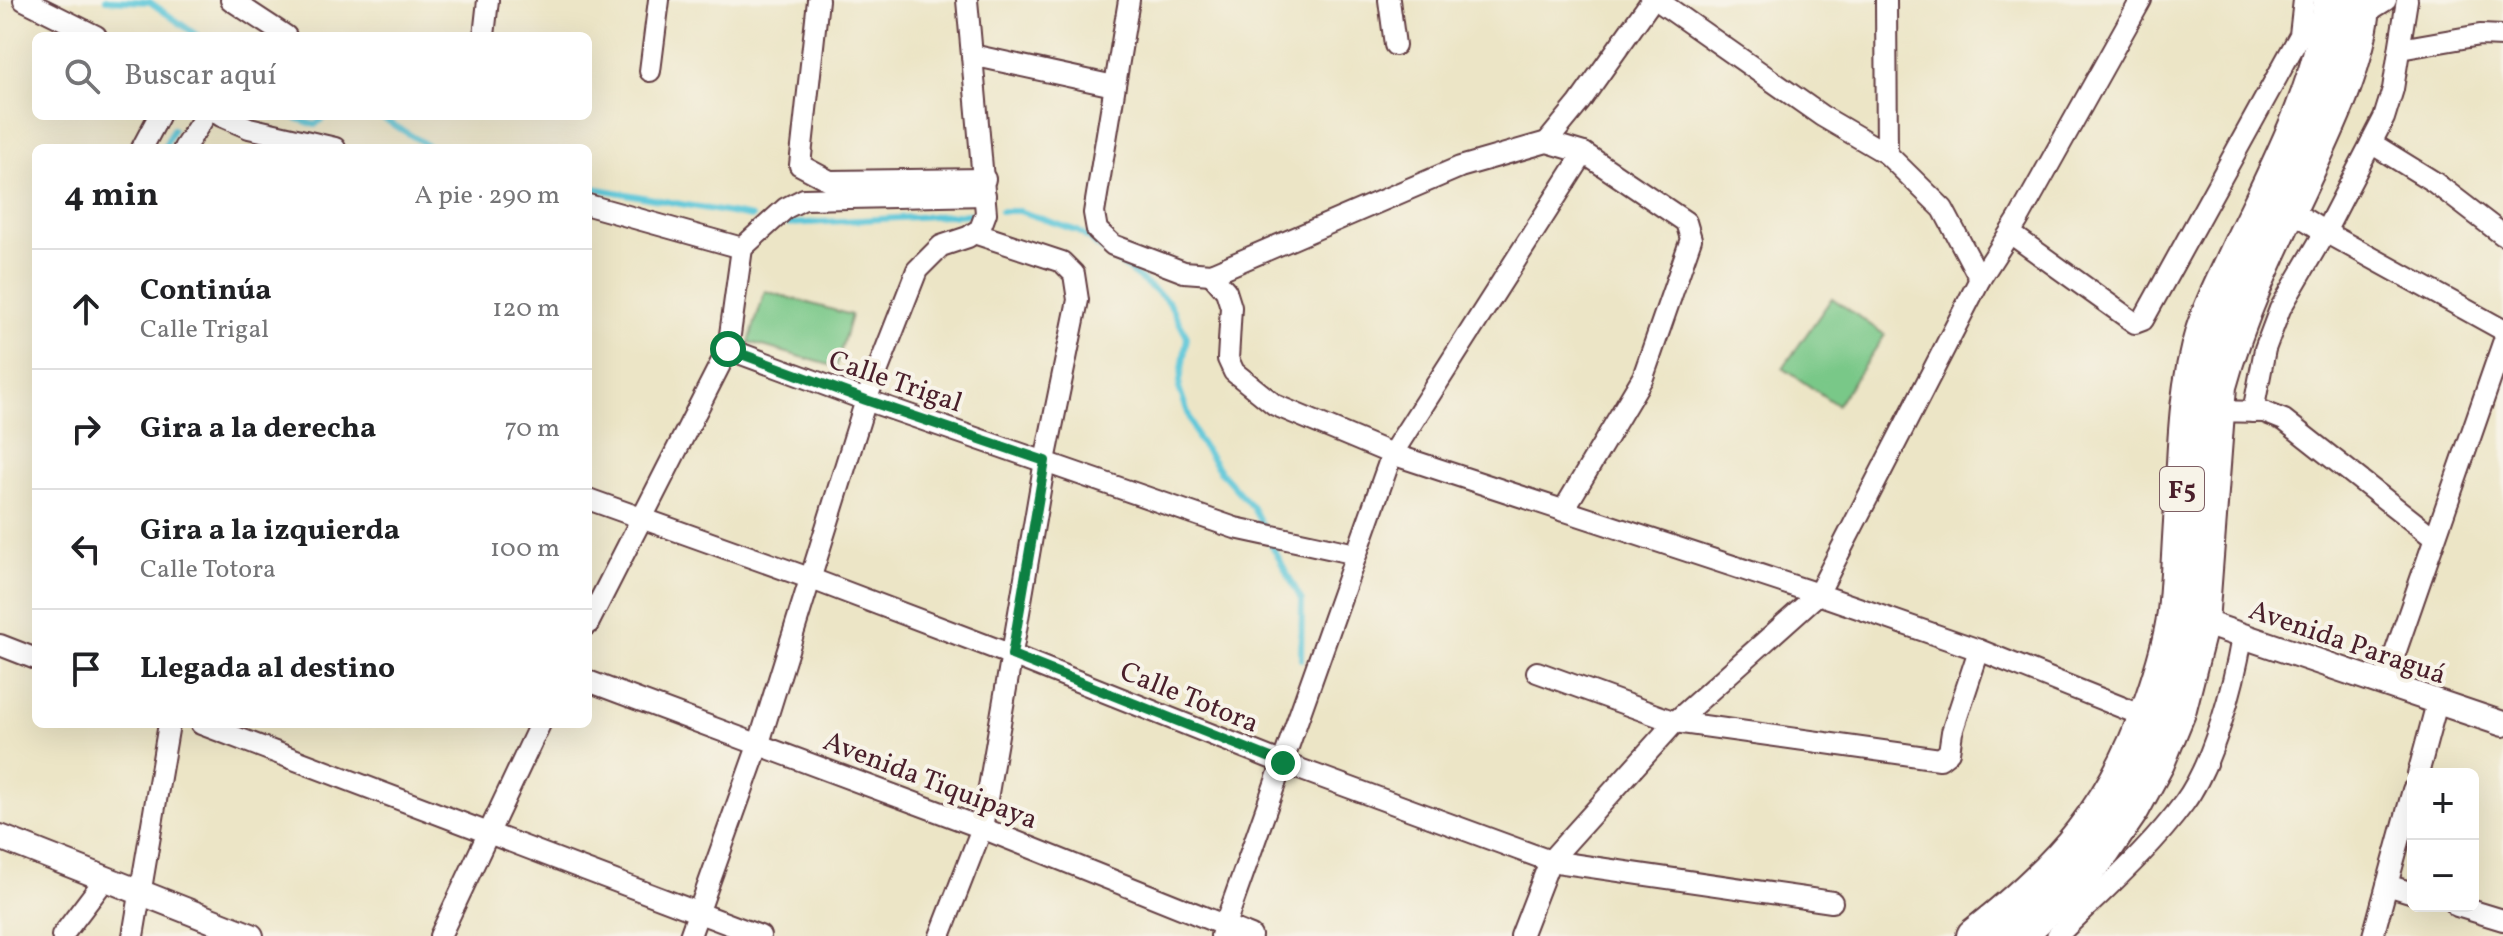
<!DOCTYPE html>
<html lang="es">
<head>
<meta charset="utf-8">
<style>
	:root { --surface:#fff; --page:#f6f6f6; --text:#202124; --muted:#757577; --line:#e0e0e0 }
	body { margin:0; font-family:Vollkorn,serif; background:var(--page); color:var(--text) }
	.controls { position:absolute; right:24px; bottom:24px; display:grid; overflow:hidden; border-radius:12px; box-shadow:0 8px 32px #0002 }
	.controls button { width:72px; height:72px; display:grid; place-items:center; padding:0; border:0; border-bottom:2px solid var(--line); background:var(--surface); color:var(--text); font:40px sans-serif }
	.stop { position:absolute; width:24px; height:24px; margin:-18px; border:6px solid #0b8043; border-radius:50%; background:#fff }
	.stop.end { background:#0b8043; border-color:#fff; box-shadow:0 2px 8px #0008 }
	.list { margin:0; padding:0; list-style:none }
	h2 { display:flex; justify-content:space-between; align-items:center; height:104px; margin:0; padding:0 32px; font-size:34px }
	h2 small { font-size:26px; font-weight:400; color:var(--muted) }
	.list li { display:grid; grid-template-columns:52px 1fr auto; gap:24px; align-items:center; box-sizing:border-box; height:120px; padding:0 32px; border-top:2px solid var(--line) }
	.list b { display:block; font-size:30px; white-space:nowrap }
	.list p { margin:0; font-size:26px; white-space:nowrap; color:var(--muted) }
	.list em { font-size:26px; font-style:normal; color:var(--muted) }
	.icon { flex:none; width:44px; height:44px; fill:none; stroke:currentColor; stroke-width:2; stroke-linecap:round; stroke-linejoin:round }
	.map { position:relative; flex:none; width:2503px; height:936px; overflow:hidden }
	.search { position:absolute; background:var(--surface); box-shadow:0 8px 32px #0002; left:32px; top:32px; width:560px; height:88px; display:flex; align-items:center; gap:20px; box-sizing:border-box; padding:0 28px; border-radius:12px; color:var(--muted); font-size:30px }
	.panel { position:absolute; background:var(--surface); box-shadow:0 8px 32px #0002; left:32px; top:144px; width:560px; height:584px; border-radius:12px }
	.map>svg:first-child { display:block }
</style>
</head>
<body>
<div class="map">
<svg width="2503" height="936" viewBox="0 0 2503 936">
	<rect width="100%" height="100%" fill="#f7f3e8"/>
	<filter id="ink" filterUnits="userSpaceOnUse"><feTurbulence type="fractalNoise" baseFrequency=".0125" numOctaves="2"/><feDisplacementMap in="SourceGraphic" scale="16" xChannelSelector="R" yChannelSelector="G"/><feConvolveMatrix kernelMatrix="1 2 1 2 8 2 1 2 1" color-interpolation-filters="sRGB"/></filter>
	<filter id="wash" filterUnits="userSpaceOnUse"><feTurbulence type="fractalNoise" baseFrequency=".006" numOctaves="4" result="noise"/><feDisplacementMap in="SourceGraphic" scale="32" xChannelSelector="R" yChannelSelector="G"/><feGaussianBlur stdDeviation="1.8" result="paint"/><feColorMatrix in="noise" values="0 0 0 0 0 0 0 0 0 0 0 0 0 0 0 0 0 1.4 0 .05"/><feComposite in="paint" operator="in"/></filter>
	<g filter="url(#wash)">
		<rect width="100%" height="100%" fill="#ece5c6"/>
		<g fill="#79c888" stroke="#62745a" stroke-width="2">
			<polygon points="765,291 851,315 836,367 749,342"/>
			<polygon points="1832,298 1885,335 1837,405 1783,368"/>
		</g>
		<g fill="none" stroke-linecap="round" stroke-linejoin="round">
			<g stroke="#5ec7d9" stroke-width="6">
				<polyline points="106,0 150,2 198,36"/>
				<polyline points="290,116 315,125 326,116"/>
				<polyline points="379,116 432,148"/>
				<polyline points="164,148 173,129"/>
				<polyline points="588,187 752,217"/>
				<polyline points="1001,211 1019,211 1078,231 1168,301 1187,337 1179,388 1197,438 1220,471 1253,508 1264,528"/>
				<polyline points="789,224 970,214"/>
				<polyline points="1270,542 1302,601 1301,659"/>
			</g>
		</g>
	</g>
	<g filter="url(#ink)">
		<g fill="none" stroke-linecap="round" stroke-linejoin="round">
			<defs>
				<g id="minor">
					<polyline points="24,0 96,36"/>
					<polyline points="231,0 286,36"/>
					<polyline points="818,0 800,165 830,181 985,179"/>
					<polyline points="1129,0 1094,213 1097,230 1113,245 1184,272 1211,274 1460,167 1547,142 1584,153 1686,222 1691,239 1643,377 1563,511"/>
					<polyline points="1389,0 1395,45"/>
					<polyline points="1657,0 1822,116 1887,154 1943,209 1980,279"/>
					<polyline points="1886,0 1887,154"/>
					<polyline points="2362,15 2386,0"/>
					<polyline points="484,36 488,0"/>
					<polyline points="2400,49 2480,35 2503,36"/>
					<polyline points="972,55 1114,86"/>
					<polyline points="650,71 659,0"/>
					<polyline points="221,116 249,128 335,148"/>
					<polyline points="1547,142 1579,103 1652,0"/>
					<polyline points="2371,143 2434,182 2503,235"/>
					<polyline points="142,148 159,116"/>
					<polyline points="184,148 205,116"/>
					<polyline points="588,205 742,248 728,349 588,624"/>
					<polyline points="2282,205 2325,232 2503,330"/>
					<polyline points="2010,233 2135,323 2143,320 2300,35 2304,0"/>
					<polyline points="742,248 786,208 804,199 985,195"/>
					<polyline points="1211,274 1226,291 1231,307 1228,359 1234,372 1275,405 1392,454 1818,594 1979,650 2146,717"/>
					<polyline points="728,349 866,400 1235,528 1356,554"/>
					<polyline points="2209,411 2264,412 2284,420 2434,538"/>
					<polyline points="2253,412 2265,349 2280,309 2325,232 2384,118 2393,89 2407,0"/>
					<polyline points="588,499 809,578 1012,655 1283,763 1550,861 1832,902"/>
					<polyline points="0,645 36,659"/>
					<polyline points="1537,672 1675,722 1940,759 1949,752 1952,732 1979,650"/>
					<polyline points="588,681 982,828 1251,936"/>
					<polyline points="2384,685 2503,343"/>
					<polyline points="201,724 760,936"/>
					<polyline points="2418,774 2437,703"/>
					<polyline points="2387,885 2413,893"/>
					<polyline points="2457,906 2503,920"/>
					<polyline points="62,936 106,878"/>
					<polyline points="133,936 169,724"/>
					<polyline points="440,936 540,724"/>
					<polyline points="690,936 759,743 866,400 917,270 941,246 968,237 980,229 986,213 967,0"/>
					<polyline points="940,936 982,828 1045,461 1078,300 1074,274 1062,262 974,233"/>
					<polyline points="1221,936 1392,454 1584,153"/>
					<polyline points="1521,936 1550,861 1675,722 1818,594 1980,279 2018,220 2141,0"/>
					<path d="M2057,936C2100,893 2148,852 2184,803C2213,764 2234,685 2242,637"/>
					<polyline points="2373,936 2413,790"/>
				</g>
				<g id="tertiary">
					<polyline points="2187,617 2503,724"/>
					<polyline points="0,837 251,936"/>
				</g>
				<g id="trunk">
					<path d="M1974,936C2061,868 2116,807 2152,700C2162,671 2171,642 2175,612C2178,582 2179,552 2181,522C2185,457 2184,393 2203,331C2212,302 2227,275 2239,248C2277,168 2321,89 2331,0"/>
					<path d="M2017,936L2079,880L2104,850L2132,809L2157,763L2178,712L2201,622L2219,386C2238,316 2269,251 2300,186C2328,126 2358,67 2364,0"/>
				</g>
			</defs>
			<use href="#minor" stroke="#623d42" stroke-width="24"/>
			<use href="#tertiary" stroke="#623d42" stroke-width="28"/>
			<use href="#trunk" stroke="#623d42" stroke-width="38"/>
			<use href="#minor" stroke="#fff" stroke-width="20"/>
			<use href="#tertiary" stroke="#fff" stroke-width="24"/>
			<use href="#trunk" stroke="#fff" stroke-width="34"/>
		</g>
	</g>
	<g fill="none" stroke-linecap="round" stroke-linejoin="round" filter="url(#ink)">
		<polyline stroke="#0b8043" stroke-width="10" points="728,349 866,400 1045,461 1012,655 1283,763"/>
	</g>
	<g text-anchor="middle" stroke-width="8" stroke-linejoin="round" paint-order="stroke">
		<rect fill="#f7f3e8" stroke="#7e5f64" stroke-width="2" x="2160" y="467" width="44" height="44" rx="6"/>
		<g font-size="26" font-weight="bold" fill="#4a1f2b">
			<text x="2182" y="498">F5</text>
		</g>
		<g font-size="28" fill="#4a1f2b" stroke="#f7f3e8">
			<text transform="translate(896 380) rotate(19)" y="10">Calle Trigal</text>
			<text transform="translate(2348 641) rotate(19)" y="10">Avenida Paraguá</text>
			<text transform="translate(1190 696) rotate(22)" y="10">Calle Totora</text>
			<text transform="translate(931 779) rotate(21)" y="10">Avenida Tiquipaya</text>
		</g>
	</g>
</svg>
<div class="controls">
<button>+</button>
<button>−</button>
</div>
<div class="stop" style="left:728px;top:349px"></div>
<div class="stop end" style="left:1283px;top:763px"></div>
<div class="search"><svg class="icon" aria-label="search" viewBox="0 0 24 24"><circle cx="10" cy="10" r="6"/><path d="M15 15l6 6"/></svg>Buscar aquí</div>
<section class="panel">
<h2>4 min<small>A pie · 290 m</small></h2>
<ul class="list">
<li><svg class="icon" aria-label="ahead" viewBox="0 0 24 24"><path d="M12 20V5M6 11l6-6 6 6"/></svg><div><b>Continúa</b><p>Calle Trigal</p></div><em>120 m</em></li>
<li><svg class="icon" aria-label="right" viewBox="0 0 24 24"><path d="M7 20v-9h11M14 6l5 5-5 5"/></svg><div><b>Gira a la derecha</b></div><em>70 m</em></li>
<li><svg class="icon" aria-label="left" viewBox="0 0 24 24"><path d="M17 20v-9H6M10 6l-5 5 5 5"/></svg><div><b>Gira a la izquierda</b><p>Calle Totora</p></div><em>100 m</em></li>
<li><svg class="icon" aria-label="arrive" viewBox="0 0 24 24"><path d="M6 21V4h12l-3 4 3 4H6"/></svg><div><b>Llegada al destino</b></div></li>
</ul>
</section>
</div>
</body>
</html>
